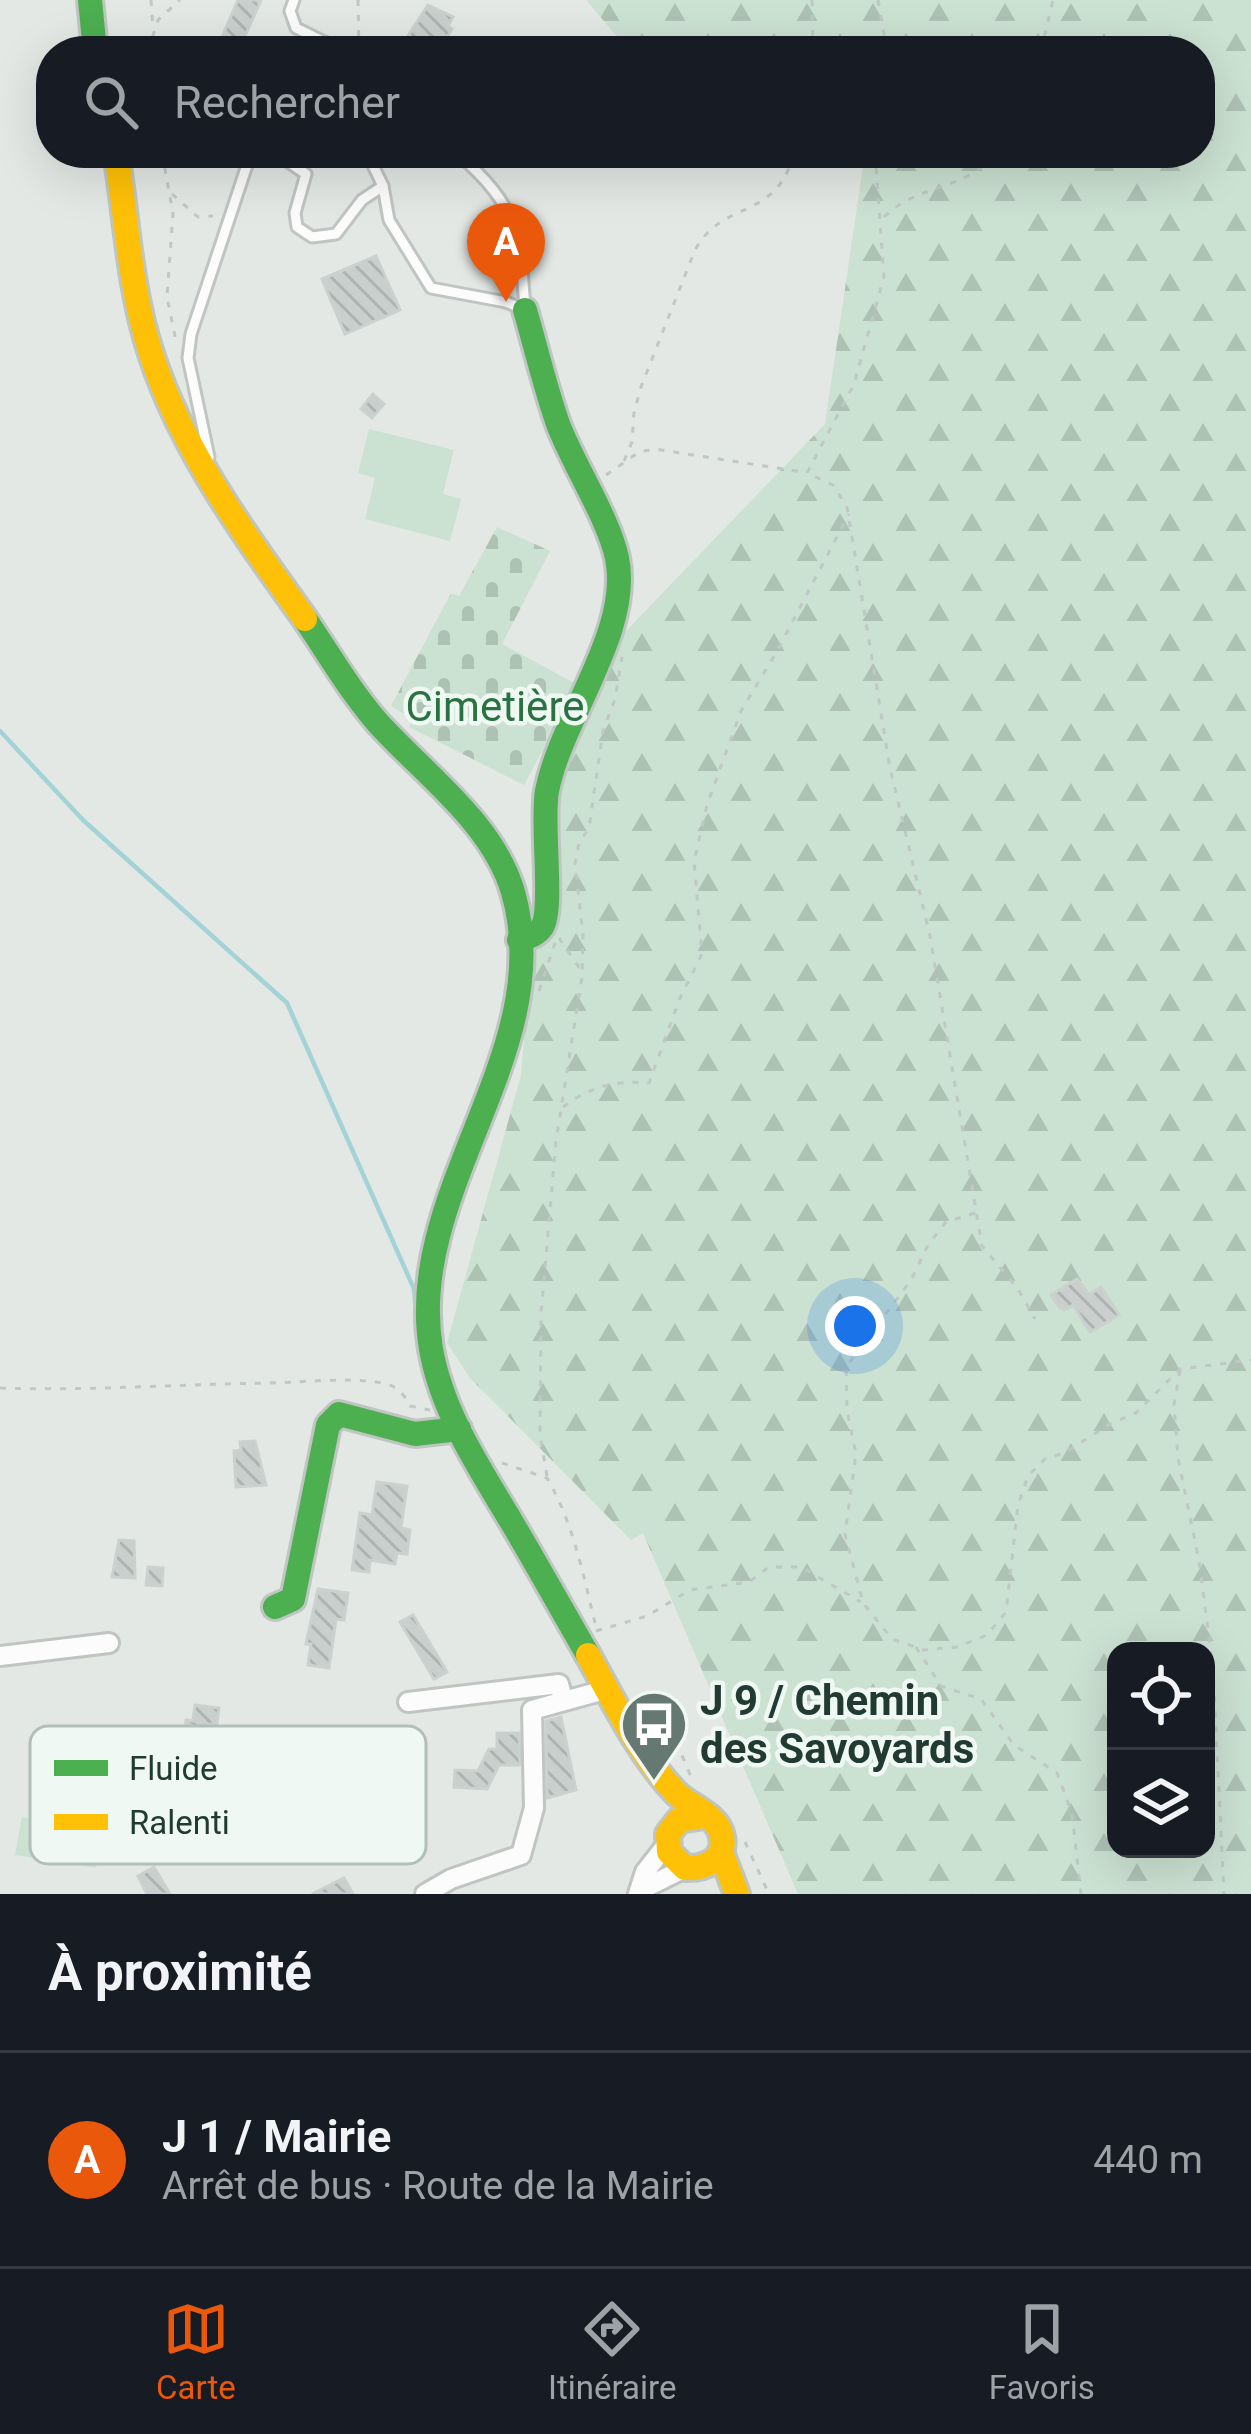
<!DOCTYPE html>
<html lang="fr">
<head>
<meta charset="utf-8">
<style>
	:root { --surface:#171b24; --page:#20242c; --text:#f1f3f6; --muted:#9ea1a6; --line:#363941; --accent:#ea580c }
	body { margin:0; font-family:Roboto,sans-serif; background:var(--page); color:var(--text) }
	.controls { position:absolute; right:36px; bottom:36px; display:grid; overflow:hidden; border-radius:24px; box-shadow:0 12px 48px #0002 }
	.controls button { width:108px; height:108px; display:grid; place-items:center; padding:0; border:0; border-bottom:3px solid var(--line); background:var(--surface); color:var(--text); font:60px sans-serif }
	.you { position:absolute; left:855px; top:1326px; width:42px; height:42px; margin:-30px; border:9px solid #fff; border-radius:50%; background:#1a73e8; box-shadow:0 0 0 18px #1a73e833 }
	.badge { display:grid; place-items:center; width:78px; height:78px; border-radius:50%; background:var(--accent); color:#fff; font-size:39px; font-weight:700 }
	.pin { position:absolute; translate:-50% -99px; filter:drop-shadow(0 3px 6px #0008) }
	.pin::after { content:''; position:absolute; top:63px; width:42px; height:36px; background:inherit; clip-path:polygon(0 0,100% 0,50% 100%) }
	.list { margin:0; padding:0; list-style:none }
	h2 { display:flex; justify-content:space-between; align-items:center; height:156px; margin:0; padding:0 48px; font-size:51px }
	h2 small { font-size:39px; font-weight:400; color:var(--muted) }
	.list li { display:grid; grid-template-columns:78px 1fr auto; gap:36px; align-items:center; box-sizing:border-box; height:216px; padding:0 48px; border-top:3px solid var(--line) }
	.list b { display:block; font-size:45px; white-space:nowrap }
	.list p { margin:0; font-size:39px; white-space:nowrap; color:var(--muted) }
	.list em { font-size:39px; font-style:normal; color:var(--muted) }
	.icon { flex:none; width:66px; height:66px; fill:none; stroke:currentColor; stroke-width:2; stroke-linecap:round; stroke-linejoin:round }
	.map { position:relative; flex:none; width:1251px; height:1894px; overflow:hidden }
	.search { position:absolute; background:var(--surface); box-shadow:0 12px 48px #0002; left:36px; right:36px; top:36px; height:132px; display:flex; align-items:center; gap:30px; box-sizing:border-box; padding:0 42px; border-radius:48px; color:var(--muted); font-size:45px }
	.sheet { height:372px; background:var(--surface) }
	nav { display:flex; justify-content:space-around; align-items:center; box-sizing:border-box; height:168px; border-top:3px solid var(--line); background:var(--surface); font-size:33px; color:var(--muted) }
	nav a { display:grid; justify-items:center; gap:6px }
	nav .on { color:var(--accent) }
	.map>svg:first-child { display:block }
</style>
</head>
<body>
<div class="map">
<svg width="1251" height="1894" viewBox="0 0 1251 1894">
	<defs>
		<pattern id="forest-firs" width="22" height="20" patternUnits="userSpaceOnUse" patternTransform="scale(3)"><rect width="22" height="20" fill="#cbe1d1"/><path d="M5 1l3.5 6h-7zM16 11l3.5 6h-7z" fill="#aec2b4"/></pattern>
		<pattern id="cemetery-stones" width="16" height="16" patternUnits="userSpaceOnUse" patternTransform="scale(3)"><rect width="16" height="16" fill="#cbe1d1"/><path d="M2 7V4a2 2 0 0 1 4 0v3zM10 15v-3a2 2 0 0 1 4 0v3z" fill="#aec2b4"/></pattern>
		<pattern id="building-back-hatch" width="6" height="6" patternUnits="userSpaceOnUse" patternTransform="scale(3)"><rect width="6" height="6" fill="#cacfcd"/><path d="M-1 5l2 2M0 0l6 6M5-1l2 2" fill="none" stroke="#adb3b0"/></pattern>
	</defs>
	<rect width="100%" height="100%" fill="#e3e8e5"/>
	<path fill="url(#forest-firs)" fill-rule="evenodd" d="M586,0H1251V1894H798L643,1533L631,1540L470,1378L447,1343L521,1075L552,708L825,424L865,153H1200V51H645L625,46ZM1116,1651H1206V1849H1116Z"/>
	<polygon fill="url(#cemetery-stones)" points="497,527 550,551 502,644 578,685 524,785 409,727 413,719 391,706 451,593 459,596"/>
	<g fill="#cbe1d1">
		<polygon points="369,429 454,450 443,494 461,499 450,541 365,519 375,478 358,473"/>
		<polygon points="22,1817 103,1830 96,1868 15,1855"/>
	</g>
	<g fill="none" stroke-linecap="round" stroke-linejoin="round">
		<polyline stroke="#a3d3d7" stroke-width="4.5" points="0,731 83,820 287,1003 414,1289 419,1348"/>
	</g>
	<g fill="url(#building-back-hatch)" stroke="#cbd1ce" stroke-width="3">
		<polygon points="238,0 261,0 241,45 222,37"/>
		<polygon points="428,5 453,17 448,26 452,29 441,48 436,45 432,51 406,51 413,39 408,36"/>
		<polygon points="376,256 400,310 345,334 322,279"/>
		<polygon points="373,394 384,404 372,418 361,409"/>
		<polygon points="1077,1279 1089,1295 1101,1287 1119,1315 1090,1332 1073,1305 1064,1310 1059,1307 1051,1295"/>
		<polygon points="255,1441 266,1485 236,1487 234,1451 241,1450 240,1442"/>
		<polygon points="377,1482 407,1486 401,1528 410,1530 407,1554 397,1553 395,1564 370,1560 369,1572 352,1570 360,1513 372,1515"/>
		<polygon points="119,1540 134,1541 135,1578 112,1577"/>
		<polygon points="148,1567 163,1568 162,1586 146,1585"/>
		<polygon points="318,1589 348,1593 344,1620 336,1619 329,1668 308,1665 311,1644 306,1644"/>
		<polygon points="413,1615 447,1672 434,1679 400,1622"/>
		<polygon points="195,1705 219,1708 217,1724 211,1724 204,1761 183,1759 186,1720 193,1721"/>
		<polygon points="561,1717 576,1790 547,1798 546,1721"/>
		<polygon points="497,1733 519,1733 520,1765 499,1765 487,1789 454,1787 455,1770 478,1771 489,1749 497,1749"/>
		<polygon points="154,1867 170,1894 147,1894 138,1876"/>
		<polygon points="344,1878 353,1894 312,1894"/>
	</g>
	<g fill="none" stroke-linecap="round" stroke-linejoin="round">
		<defs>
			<g id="lane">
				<polyline points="294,0 290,11 296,28 343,51"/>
				<polyline points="275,153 306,174 295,213 297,227 312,237 336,234 362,200 383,186"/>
				<path d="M367,153L383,186L389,220L431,288L506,302L525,310C520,231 518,207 457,153"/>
				<polyline points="209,457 188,358 191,334 251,153"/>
			</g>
			<g id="street">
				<polyline points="0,1656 109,1643"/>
				<polyline points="408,1702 559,1684 563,1699"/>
				<polyline points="639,1891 685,1868"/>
				<polyline points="425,1894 451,1879 521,1855 534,1808 532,1710 608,1689"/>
				<polyline points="638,1894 645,1872 667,1844"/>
			</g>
			<g id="fast">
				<polyline points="90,0 95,51"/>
				<path d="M305,619C329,654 350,691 378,723C424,774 493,823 513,892C559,1051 404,1190 431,1349C442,1412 479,1467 511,1521C537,1565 562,1610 588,1655"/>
				<path d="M519,940C528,937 537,935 542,927C554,909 541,823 547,791C561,718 632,632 617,558C609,519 573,464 558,424C545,387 536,348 525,310"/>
				<polyline points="275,1607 293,1599 328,1425 339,1414 415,1434 459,1429"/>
			</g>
			<g id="slow">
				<path d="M116,153C126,214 129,277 146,337C175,441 243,532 305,619"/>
				<path d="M588,1655C613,1700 639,1754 675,1792C689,1807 718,1814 722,1837C727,1860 704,1869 685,1868L669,1852L668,1834L679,1820L704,1816"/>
				<polyline points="721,1852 737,1894"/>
			</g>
		</defs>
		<use href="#lane" stroke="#c0c5c2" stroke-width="15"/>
		<use href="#street" stroke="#c0c5c2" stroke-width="24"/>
		<use href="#fast" stroke="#bfc6c2" stroke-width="30"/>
		<use href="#slow" stroke="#bfc6c2" stroke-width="30"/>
		<g stroke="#c0c8c5" stroke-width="3" stroke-dasharray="6 9" stroke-linecap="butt">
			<polyline points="151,0 153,28"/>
			<polyline points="358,0 359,51"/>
			<polyline points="812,0 813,51"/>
			<polyline points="878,0 887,51"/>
			<polyline points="148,51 158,20 180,0"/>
			<polyline points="1041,51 1053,0"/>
			<polyline points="162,153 173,213 167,297 176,341"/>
			<polyline points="875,153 884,277 854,384 807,473 833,485 847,507 890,768 930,936 982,1246 1018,1289 1035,1319"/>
			<polyline points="172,194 198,217 213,216"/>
			<path d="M884,217C920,182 963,193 996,153"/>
			<path d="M624,461L632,442L634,413L641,387L695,250C716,213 742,217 771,194C783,184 790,167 795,153"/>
			<polyline points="606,475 639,452 655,449 803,472"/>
			<polyline points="559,938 580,969"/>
			<polyline points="539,991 555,943"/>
			<path d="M563,1107C589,1087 616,1080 649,1083L680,998L702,954L694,861L707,805L741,711L776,653L849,514"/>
			<polyline points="975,1213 946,1222 928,1245 911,1280 846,1367 847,1410 856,1454 845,1534 863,1603 892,1639 924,1650 957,1647 987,1635 1006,1612 1018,1505 1028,1476 1045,1459 1064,1453 1110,1424 1136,1413 1180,1369 1251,1360"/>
			<polyline points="1180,1370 1174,1405 1178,1458 1199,1561 1213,1668 1224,1894"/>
			<path d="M0,1388C90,1391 180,1384 271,1383C307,1382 347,1377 383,1383C397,1386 404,1394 410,1406L430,1410"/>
			<path d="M502,1463L547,1478C573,1522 583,1574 595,1623"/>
			<polyline points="547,1476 540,1435 541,1314 556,1141 582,977 583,935 575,864 579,843 589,828 603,731 615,699 622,657"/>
			<polyline points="596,1631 647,1616 690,1590 749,1582 769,1567 801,1567 861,1602"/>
			<polyline points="916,1647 941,1686 981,1699 1014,1745 1057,1773 1072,1813 1081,1894"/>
			<polyline points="653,1723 676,1741 691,1777"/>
			<polyline points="745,1842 769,1894"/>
		</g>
		<use href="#lane" stroke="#fbfcfb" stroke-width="9"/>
		<use href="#street" stroke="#fbfcfb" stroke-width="18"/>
		<use href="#fast" stroke="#4caf50" stroke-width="24"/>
		<use href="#slow" stroke="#ffc107" stroke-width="24"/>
	</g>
	<defs>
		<symbol id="bus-pin" viewBox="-11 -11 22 30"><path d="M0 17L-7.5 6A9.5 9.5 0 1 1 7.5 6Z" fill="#657871" stroke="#f0f8f3"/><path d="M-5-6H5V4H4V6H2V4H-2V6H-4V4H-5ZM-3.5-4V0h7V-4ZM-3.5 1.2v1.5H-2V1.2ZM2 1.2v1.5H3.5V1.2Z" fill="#fff"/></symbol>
	</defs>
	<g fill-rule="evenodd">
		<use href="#bus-pin" x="616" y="1686" width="76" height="104"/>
	</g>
	<g text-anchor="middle" stroke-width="9" stroke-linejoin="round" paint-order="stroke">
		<g font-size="42" fill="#2b7242" stroke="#f0f8f3">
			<text x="495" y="721">Cimetière</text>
		</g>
		<g font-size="42" font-weight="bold" fill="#213b32" stroke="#f0f8f3" text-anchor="start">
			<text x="700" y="1715">J 9 / Chemin<tspan x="700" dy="48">des Savoyards</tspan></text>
		</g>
	</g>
	<rect x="30" y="1726" width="396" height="138" rx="18" fill="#f0f8f3" stroke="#b2bfb9" stroke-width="3"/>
	<rect x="54" y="1760" width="54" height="16" fill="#4caf50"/>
	<rect x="54" y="1814" width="54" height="16" fill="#ffc107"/>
	<g font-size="33" fill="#213b32">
		<text x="129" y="1780">Fluide</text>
		<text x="129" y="1834">Ralenti</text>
	</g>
</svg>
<div class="controls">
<button><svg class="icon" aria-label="locate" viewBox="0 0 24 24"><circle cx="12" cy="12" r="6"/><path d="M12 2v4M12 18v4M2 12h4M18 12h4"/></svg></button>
<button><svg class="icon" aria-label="layers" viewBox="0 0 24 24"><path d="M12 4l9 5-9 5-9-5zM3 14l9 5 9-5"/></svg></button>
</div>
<div class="you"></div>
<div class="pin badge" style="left:506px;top:302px">A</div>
<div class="search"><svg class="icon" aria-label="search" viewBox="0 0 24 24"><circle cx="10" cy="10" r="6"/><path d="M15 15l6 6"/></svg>Rechercher</div>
</div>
<section class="sheet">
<h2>À proximité<small></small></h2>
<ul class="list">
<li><span class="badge">A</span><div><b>J 1 / Mairie</b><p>Arrêt de bus · Route de la Mairie</p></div><em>440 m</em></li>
</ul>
</section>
<nav>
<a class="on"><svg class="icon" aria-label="map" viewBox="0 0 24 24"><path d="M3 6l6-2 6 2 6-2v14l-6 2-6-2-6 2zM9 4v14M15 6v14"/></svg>Carte</a>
<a><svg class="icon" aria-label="directions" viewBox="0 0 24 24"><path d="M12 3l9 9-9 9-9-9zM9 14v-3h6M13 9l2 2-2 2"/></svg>Itinéraire</a>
<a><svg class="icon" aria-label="saved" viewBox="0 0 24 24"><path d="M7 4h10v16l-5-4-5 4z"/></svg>Favoris</a>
</nav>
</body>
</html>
